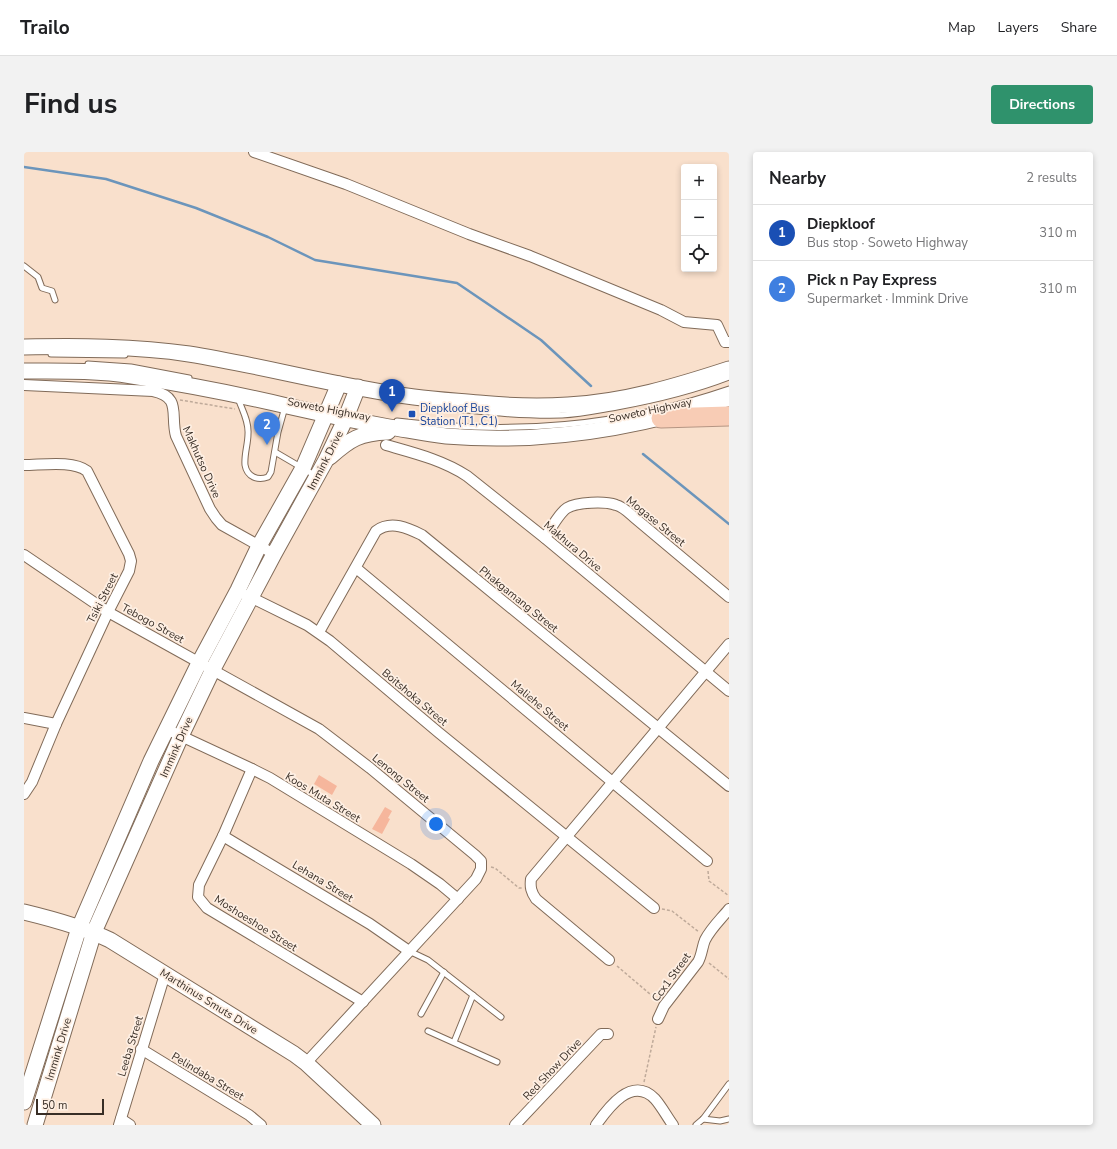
<!DOCTYPE html>
<html lang="en">
<head>
<meta charset="utf-8">
<style>
	:root { --surface:#fff; --page:#f2f2f2; --text:#202124; --muted:#757577; --line:#e0e0e0; --accent:#2f926c }
	body { margin:0; font-family:"Nunito Sans",sans-serif; background:var(--page); color:var(--text) }
	.controls { position:absolute; right:12px; top:12px; display:grid; overflow:hidden; border-radius:4px; box-shadow:0 2px 6px #0003 }
	.controls button { width:36px; height:36px; display:grid; place-items:center; padding:0; border:0; border-bottom:1px solid var(--line); background:var(--surface); color:var(--text); font:20px sans-serif }
	.scale { position:absolute; left:12px; bottom:10px; width:68px; box-sizing:border-box; padding-left:4px; border:2px solid #382e26; border-top:0; font-size:11px; line-height:14px; white-space:nowrap; color:#382e26; -webkit-text-stroke:3px #feefe3; paint-order:stroke }
	.you { position:absolute; left:412px; top:672px; width:14px; height:14px; margin:-10px; border:3px solid #fff; border-radius:50%; background:#1a73e8; box-shadow:0 0 0 6px #1a73e833 }
	.badge { display:grid; place-items:center; width:26px; height:26px; border-radius:50%; background:var(--accent); color:#fff; font-size:13px; font-weight:700 }
	.pin { position:absolute; translate:-50% -33px; filter:drop-shadow(0 1px 2px #0008) }
	.pin::after { content:''; position:absolute; top:21px; width:14px; height:12px; background:inherit; clip-path:polygon(0 0,100% 0,50% 100%) }
	.list { margin:0; padding:0; list-style:none }
	h2 { display:flex; justify-content:space-between; align-items:center; height:52px; margin:0; padding:0 16px; font-size:17px }
	h2 small { font-size:13px; font-weight:400; color:var(--muted) }
	.list li { display:grid; grid-template-columns:26px 1fr auto; gap:12px; align-items:center; box-sizing:border-box; height:56px; padding:0 16px; border-top:1px solid var(--line) }
	.list b { display:block; font-size:15px; white-space:nowrap }
	.list p { margin:0; font-size:13px; white-space:nowrap; color:var(--muted) }
	.list em { font-size:13px; font-style:normal; color:var(--muted) }
	.icon { flex:none; width:22px; height:22px; fill:none; stroke:currentColor; stroke-width:2; stroke-linecap:round; stroke-linejoin:round }
	.map { position:relative; flex:none; width:705px; height:973px; overflow:hidden; border-radius:4px }
	header { display:flex; align-items:center; gap:24px; box-sizing:border-box; height:56px; padding:0 20px; background:var(--surface); border-bottom:1px solid var(--line) }
	header strong { font-size:19px }
	nav { display:flex; gap:22px; margin-inline-start:auto; font-size:14px }
	.intro { display:flex; align-items:center; justify-content:space-between; box-sizing:border-box; height:96px; padding:0 24px }
	h1 { margin:0; font-size:28px }
	.button { padding:10px 18px; border-radius:4px; background:var(--accent); color:#fff; font-size:14px; font-weight:700 }
	main { display:flex; gap:24px; padding:0 24px }
	aside { flex:1; background:var(--surface); border-radius:4px; box-shadow:0 2px 6px #0003 }
	.map>svg:first-child { display:block }
</style>
</head>
<body>
<header>
<strong>Trailo</strong>
<nav><a>Map</a><a>Layers</a><a>Share</a></nav>
</header>
<div class="intro"><h1>Find us</h1><a class="button">Directions</a></div>
<main>
<div class="map">
<svg width="705" height="973" viewBox="0 0 705 973">
	<rect width="100%" height="100%" fill="#f9e0cc"/>
	<g fill="none" stroke-linecap="round" stroke-linejoin="round">
		<g stroke="#6c95bb" stroke-width="2.5">
			<polyline points="0,15 82,27 172,56 244,85 291,108 433,131 517,188 567,234"/>
			<polyline points="619,302 705,372"/>
		</g>
	</g>
	<g fill="#f6b69c">
		<polygon points="295,623 313,634 308,643 290,632"/>
		<polygon points="361,655 368,659 364,666 366,667 358,682 348,677"/>
	</g>
	<g fill="none" stroke-linecap="round" stroke-linejoin="round">
		<defs>
			<g id="lane">
				<polyline points="0,114 14,125 18,136 28,139 31,148"/>
				<polyline points="27,202 101,203"/>
				<polyline points="64,212 107,215 165,226"/>
				<path d="M214,246C218,258 225,269 224,282C224,292 220,303 221,313C223,325 234,329 244,325L247,320L254,280L261,255"/>
				<path d="M422,256C461,260 499,264 538,263C557,262 575,258 593,255C631,248 669,239 705,225"/>
				<path d="M373,269C489,283 594,275 705,237"/>
				<polyline points="251,300 292,324"/>
				<polyline points="385,799 404,808 477,865"/>
				<polyline points="397,862 420,820"/>
				<polyline points="404,879 473,910"/>
				<polyline points="430,890 449,843"/>
				<polyline points="679,967 696,969 705,967"/>
				<polyline points="672,973 679,967 705,932"/>
			</g>
			<g id="street">
				<polyline points="230,0 322,32 445,82 506,104 637,158 660,170 693,173 701,190 705,190"/>
				<path d="M0,233L129,239C158,245 146,263 152,284L186,357L192,366L198,373L250,402"/>
				<path d="M362,293C390,301 419,308 443,324L521,386L705,539"/>
				<path d="M0,313C18,313 49,308 63,319L105,402L107,409L105,419L84,460L32,572L8,630L0,642"/>
				<path d="M521,386C526,378 535,361 543,356C553,350 581,349 592,353C600,355 606,362 612,367L705,445"/>
				<polyline points="0,403 84,460 295,577 346,616 451,703 457,709 457,717 452,727 282,911"/>
				<polyline points="332,416 683,709"/>
				<polyline points="222,443 283,473 306,489 414,580 630,756"/>
				<path d="M295,480L352,379C367,368 384,376 398,383L705,634"/>
				<polyline points="0,566 32,572"/>
				<polyline points="142,577 228,617 246,626 387,712 416,732 434,747"/>
				<polyline points="228,617 199,684 175,733 174,745 183,756 339,850"/>
				<polyline points="199,684 346,772 385,799"/>
				<path d="M585,808L512,747C507,740 506,735 507,727L705,492"/>
				<path d="M634,867L640,854L674,810C678,803 678,795 681,788C687,776 697,767 705,757"/>
				<polyline points="117,897 225,963 237,973"/>
				<polyline points="97,967 106,973"/>
				<polyline points="95,973 141,822"/>
				<polyline points="491,973 577,882 584,882"/>
				<path d="M572,973C584,956 608,923 631,947C638,955 643,965 649,973"/>
			</g>
			<g id="secondary">
				<path d="M0,195C54,194 111,194 165,202C240,214 315,235 390,245C412,248 433,249 455,251C485,254 515,255 544,253C600,250 653,234 705,217"/>
				<path d="M0,219C36,219 72,218 108,224C160,232 212,242 263,254C297,262 331,269 365,275C384,278 403,282 422,284C517,292 615,276 705,246"/>
				<path d="M306,305C326,287 336,281 364,280"/>
				<path d="M0,760C29,767 59,775 86,788L270,902L282,911L349,973"/>
				<polyline points="0,950 55,776 127,609 175,511 214,438 235,394 279,316 315,232"/>
				<polyline points="11,973 70,780 157,584 189,517 250,402 302,308 321,268 334,235"/>
			</g>
			<polyline id="highway" points="637,266 705,264"/>
		</defs>
		<use href="#lane" stroke="#816b59" stroke-width="7"/>
		<use href="#street" stroke="#816b59" stroke-width="12"/>
		<use href="#secondary" stroke="#816b59" stroke-width="17"/>
		<use href="#highway" stroke="#b59583" stroke-width="21"/>
		<g stroke="#bfaa9a" stroke-width="1.5" stroke-dasharray="3 2" stroke-linecap="butt">
			<polyline points="156,248 211,257"/>
			<polyline points="467,715 471,716 495,736 498,736"/>
			<polyline points="684,719 685,729 705,744"/>
			<polyline points="638,757 648,759 675,780"/>
			<polyline points="685,811 705,827"/>
			<polyline points="593,814 633,848"/>
			<polyline points="620,930 632,875"/>
		</g>
		<use href="#lane" stroke="#fff" stroke-width="5"/>
		<use href="#street" stroke="#fff" stroke-width="10"/>
		<use href="#secondary" stroke="#fff" stroke-width="15"/>
		<use href="#highway" stroke="#f8ccb5" stroke-width="19"/>
	</g>
	<rect fill="#1a4fb4" stroke="#feefe3" stroke-width="1.5" x="384" y="258" width="8" height="8" rx="2"/>
	<g text-anchor="middle" stroke-width="3.5" stroke-linejoin="round" paint-order="stroke">
		<g font-size="11" fill="#164399" stroke="#feefe3" text-anchor="start">
			<text x="396" y="260">Diepkloof Bus<tspan x="396" dy="13">Station (T1, C1)</tspan></text>
		</g>
		<g font-size="11" fill="#382e26" stroke="#feefe3">
			<text transform="translate(305 257) rotate(11)" y="4">Soweto Highway</text>
			<text transform="translate(626 258) rotate(-12)" y="4">Soweto Highway</text>
			<text transform="translate(301 308) rotate(-63)" y="4">Immink Drive</text>
			<text transform="translate(178 310) rotate(66)" y="4">Makhutso Drive</text>
			<text transform="translate(632 369) rotate(39)" y="4">Mogase Street</text>
			<text transform="translate(549 394) rotate(40)" y="4">Makhura Drive</text>
			<text transform="translate(78 446) rotate(-63)" y="4">Tsiki Street</text>
			<text transform="translate(495 447) rotate(39)" y="4">Phakgamang Street</text>
			<text transform="translate(129 471) rotate(29)" y="4">Tebogo Street</text>
			<text transform="translate(391 545) rotate(40)" y="4">Boitshoka Street</text>
			<text transform="translate(516 553) rotate(40)" y="4">Maliehe Street</text>
			<text transform="translate(152 595) rotate(-66)" y="4">Immink Drive</text>
			<text transform="translate(377 626) rotate(39)" y="4">Lenong Street</text>
			<text transform="translate(299 645) rotate(31)" y="4">Koos Muta Street</text>
			<text transform="translate(299 729) rotate(31)" y="4">Lehana Street</text>
			<text transform="translate(232 771) rotate(32)" y="4">Moshoeshoe Street</text>
			<text transform="translate(647 825) rotate(-54)" y="4">Ccx1 Street</text>
			<text transform="translate(185 849) rotate(32)" y="4">Marthinus Smuts Drive</text>
			<text transform="translate(106 894) rotate(-73)" y="4">Leeba Street</text>
			<text transform="translate(34 897) rotate(-73)" y="4">Immink Drive</text>
			<text transform="translate(528 917) rotate(-47)" y="4">Red Show Drive</text>
			<text transform="translate(184 924) rotate(31)" y="4">Pelindaba Street</text>
		</g>
	</g>
</svg>
<div class="controls">
<button>+</button>
<button>−</button>
<button><svg class="icon" aria-label="locate" viewBox="0 0 24 24"><circle cx="12" cy="12" r="6"/><path d="M12 2v4M12 18v4M2 12h4M18 12h4"/></svg></button>
</div>
<div class="scale">50 m</div>
<div class="you"></div>
<div class="pin badge" style="left:368px;top:260px;background:#1a4fb4">1</div>
<div class="pin badge" style="left:243px;top:293px;background:#3f7fe0">2</div>
</div>
<aside>
<h2>Nearby<small>2 results</small></h2>
<ul class="list">
<li><span class="badge" style="background:#1a4fb4">1</span><div><b>Diepkloof</b><p>Bus stop · Soweto Highway</p></div><em>310 m</em></li>
<li><span class="badge" style="background:#3f7fe0">2</span><div><b>Pick n Pay Express</b><p>Supermarket · Immink Drive</p></div><em>310 m</em></li>
</ul>
</aside>
</main>
</body>
</html>
